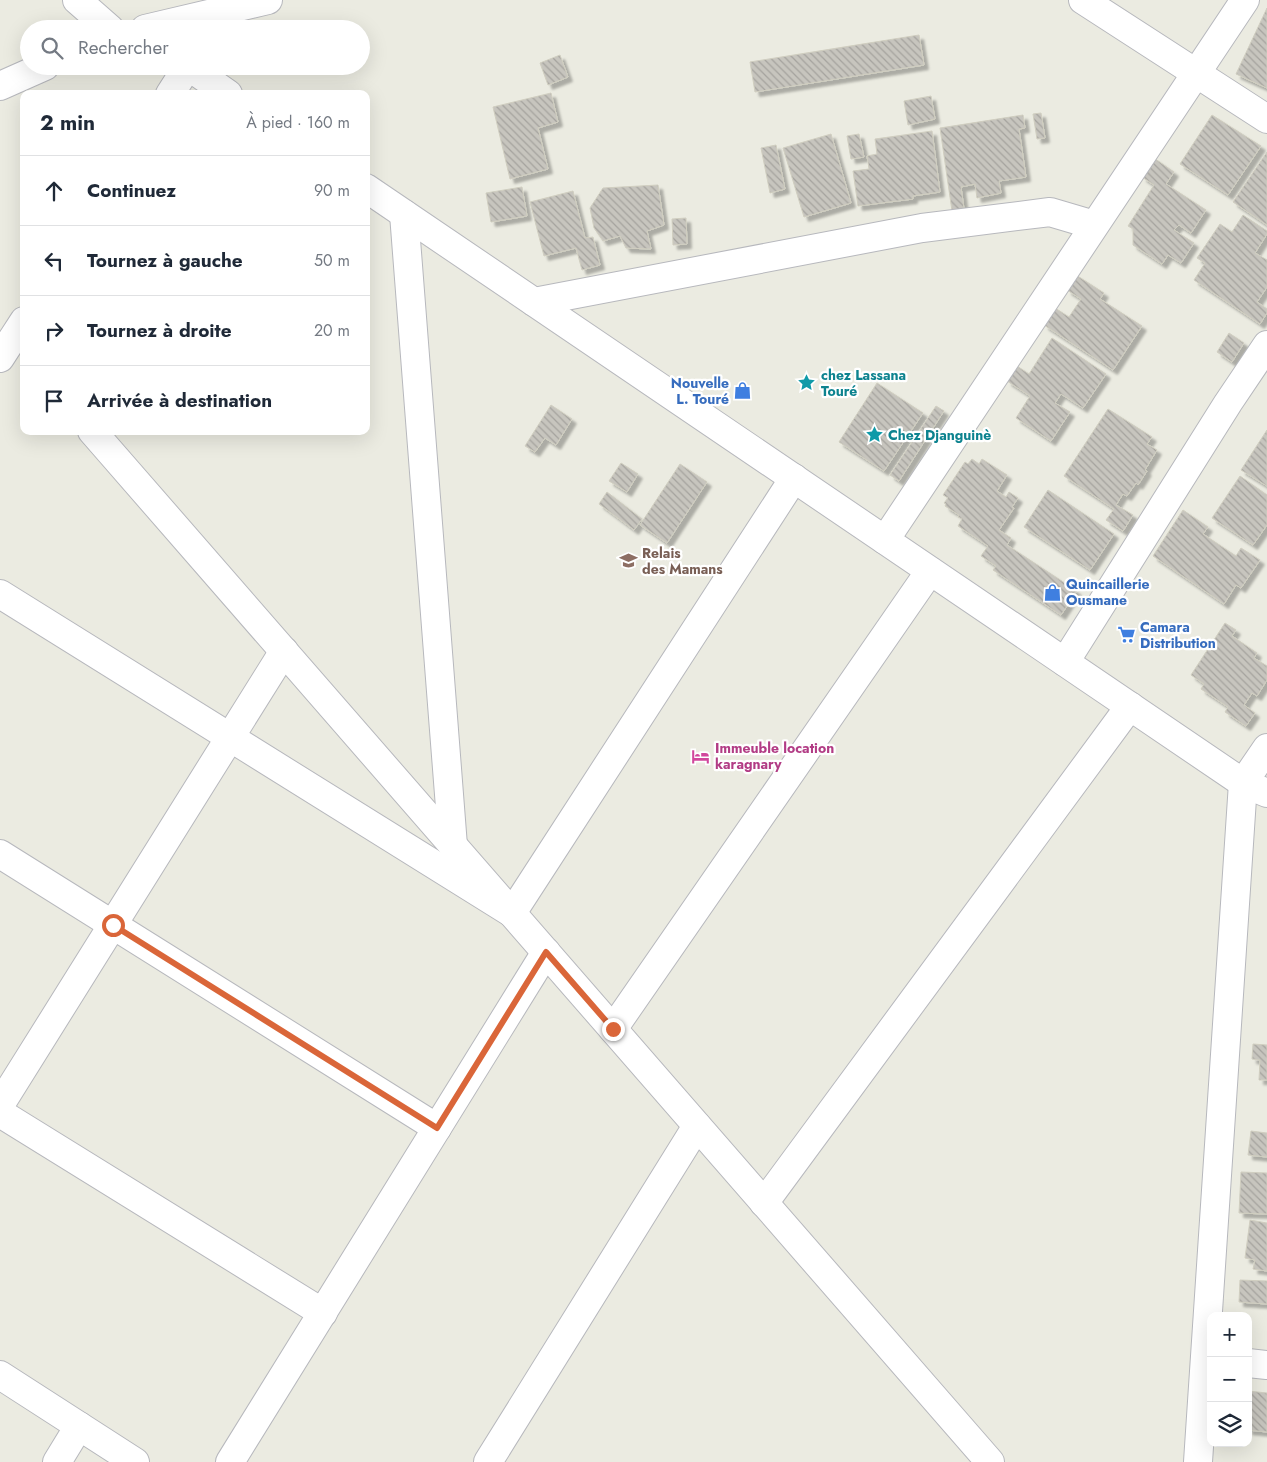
<!DOCTYPE html>
<html lang="fr">
<head>
<meta charset="utf-8">
<style>
	:root { --surface:#fff; --page:#f2f2f3; --text:#1f2937; --muted:#747a83; --line:#e0e1e3 }
	body { margin:0; font-family:Jost,sans-serif; background:var(--page); color:var(--text) }
	.controls { position:absolute; right:15px; bottom:15px; display:grid; overflow:hidden; border-radius:10px; box-shadow:0 5px 20px #0002 }
	.controls button { width:45px; height:45px; display:grid; place-items:center; padding:0; border:0; border-bottom:1px solid var(--line); background:var(--surface); color:var(--text); font:25px sans-serif }
	.stop { position:absolute; width:15px; height:15px; margin:-11px; border:4px solid #da6639; border-radius:50%; background:#fff }
	.stop.end { background:#da6639; border-color:#fff; box-shadow:0 1px 5px #0008 }
	.list { margin:0; padding:0; list-style:none }
	h2 { display:flex; justify-content:space-between; align-items:center; height:65px; margin:0; padding:0 20px; font-size:21px }
	h2 small { font-size:16px; font-weight:400; color:var(--muted) }
	.list li { display:grid; grid-template-columns:32px 1fr auto; gap:15px; align-items:center; box-sizing:border-box; height:70px; padding:0 20px; border-top:1px solid var(--line) }
	.list b { display:block; font-size:19px; white-space:nowrap }
	.list em { font-size:16px; font-style:normal; color:var(--muted) }
	.icon { flex:none; width:28px; height:28px; fill:none; stroke:currentColor; stroke-width:2; stroke-linecap:round; stroke-linejoin:round }
	.map { position:relative; flex:none; width:1267px; height:1462px; overflow:hidden }
	.search { position:absolute; background:var(--surface); box-shadow:0 5px 20px #0002; left:20px; top:20px; width:350px; height:55px; display:flex; align-items:center; gap:12px; box-sizing:border-box; padding:0 18px; border-radius:28px; color:var(--muted); font-size:19px }
	.panel { position:absolute; background:var(--surface); box-shadow:0 5px 20px #0002; left:20px; top:90px; width:350px; height:345px; border-radius:10px }
	.map>svg:first-child { display:block }
</style>
</head>
<body>
<div class="map">
<svg width="1267" height="1462" viewBox="0 0 1267 1462">
	<defs>
		<pattern id="building-back-hatch" width="6" height="6" patternUnits="userSpaceOnUse" patternTransform="scale(1.25)"><rect width="6" height="6" fill="#c7c5be"/><path d="M-1 5l2 2M0 0l6 6M5-1l2 2" fill="none" stroke="#a5a39e"/></pattern>
		<filter id="shadow"><feDropShadow dx="4.5" dy="4.5" stdDeviation="1" flood-color="#0004"/></filter>
	</defs>
	<rect width="100%" height="100%" fill="#ebebe1"/>
	<g fill="url(#building-back-hatch)" stroke="#d0cec0" filter="url(#shadow)">
		<polygon points="1267,8 1267,88 1236,74"/>
		<polygon points="919,35 924,65 755,92 750,62"/>
		<polygon points="560,55 568,77 548,85 540,63"/>
		<polygon points="551,93 558,122 538,128 548,169 510,179 493,107"/>
		<polygon points="931,96 935,119 908,125 904,101"/>
		<polygon points="1041,113 1045,138 1037,139 1033,114"/>
		<polygon points="1023,115 1025,128 1019,129 1026,177 999,181 1001,193 977,198 975,184 961,187 964,209 952,211 940,128"/>
		<polygon points="1212,115 1261,146 1228,195 1180,164"/>
		<polygon points="932,131 940,192 913,196 913,199 858,206 853,171 869,169 867,156 877,154 875,139"/>
		<polygon points="831,134 851,203 804,217 783,148"/>
		<polygon points="859,134 864,157 851,159 847,136"/>
		<polygon points="776,145 785,189 770,193 761,148"/>
		<polygon points="1267,152 1267,225 1233,202"/>
		<polygon points="1154,158 1174,172 1166,184 1206,210 1191,233 1179,225 1174,230 1194,243 1181,263 1168,255 1162,264 1133,245 1133,229 1128,226 1154,185 1142,177"/>
		<polygon points="658,185 664,225 647,231 651,249 626,248 620,236 603,241 594,228 590,208 603,188"/>
		<polygon points="522,187 527,216 491,222 486,193"/>
		<polygon points="573,191 585,238 593,237 600,265 582,270 576,248 544,256 530,202"/>
		<polygon points="1243,215 1267,231 1267,234 1255,253 1267,260 1267,287 1257,302 1267,309 1267,313 1260,324 1194,280 1205,263 1197,258 1220,224 1232,232"/>
		<polygon points="686,218 687,244 673,245 672,219"/>
		<polygon points="1076,275 1104,293 1100,299 1142,326 1113,370 1044,325 1055,308 1069,317 1081,299 1067,290"/>
		<polygon points="1229,333 1244,343 1232,362 1217,352"/>
		<polygon points="1052,338 1106,374 1083,408 1061,394 1055,403 1070,412 1051,441 1016,418 1030,396 1007,381 1017,366 1029,374"/>
		<polygon points="877,383 923,413 884,471 839,442"/>
		<polygon points="551,405 572,419 556,445 545,438 535,452 525,446"/>
		<polygon points="936,406 944,411 899,481 890,475"/>
		<polygon points="1108,409 1152,437 1147,444 1157,450 1145,470 1147,471 1138,485 1136,483 1127,496 1123,494 1116,505 1133,515 1123,531 1106,520 1114,509 1064,476"/>
		<polygon points="1267,430 1267,486 1241,470"/>
		<polygon points="972,459 979,464 982,459 1007,475 997,491 1006,497 1009,492 1018,498 1012,507 1014,508 999,530 1011,538 1007,545 1077,591 1061,615 993,570 996,566 981,556 988,546 958,526 962,519 958,517 959,515 945,506 946,504 944,503 948,498 943,495 965,462 968,464"/>
		<polygon points="621,463 638,474 627,492 609,481"/>
		<polygon points="680,464 707,482 667,543 640,525"/>
		<polygon points="1240,476 1267,495 1267,525 1253,545 1212,518"/>
		<polygon points="1048,490 1114,534 1090,570 1024,527"/>
		<polygon points="607,492 642,519 634,530 599,504"/>
		<polygon points="1183,510 1208,527 1203,534 1236,556 1241,548 1260,560 1241,588 1236,585 1224,604 1153,556"/>
		<polygon points="1225,623 1236,630 1232,636 1257,653 1254,658 1267,666 1267,680 1257,696 1252,693 1244,705 1255,713 1246,726 1225,712 1228,707 1201,689 1204,684 1191,675"/>
		<polygon points="1253,1044 1267,1045 1267,1080 1259,1080 1260,1060 1252,1059"/>
		<polygon points="1251,1131 1267,1133 1267,1157 1248,1155"/>
		<polygon points="1241,1172 1267,1173 1267,1214 1239,1213"/>
		<polygon points="1250,1220 1267,1223 1267,1271 1253,1269 1255,1260 1245,1258"/>
		<polygon points="1240,1280 1267,1281 1267,1304 1239,1302"/>
		<polygon points="1248,1391 1267,1393 1267,1432 1248,1430"/>
	</g>
	<g fill="none" stroke-linecap="round" stroke-linejoin="round">
		<defs>
			<g id="minor">
				<polyline points="77,0 110,29"/>
				<polyline points="1083,0 1267,119"/>
				<polyline points="145,29 268,0"/>
				<polyline points="188,66 228,94"/>
				<polyline points="0,86 45,66"/>
				<polyline points="170,94 188,66"/>
				<polyline points="366,188 1243,783 1267,793"/>
				<polyline points="404,214 453,846"/>
				<polyline points="534,302 922,228 1050,212 1094,225"/>
				<polyline points="0,358 24,321"/>
				<polyline points="92,431 990,1462"/>
				<polyline points="885,540 1245,0"/>
				<polyline points="0,594 512,913 794,478"/>
				<polyline points="1065,662 1228,403 1267,345"/>
				<polyline points="0,854 437,1128"/>
				<polyline points="613,1029 930,571"/>
				<polyline points="0,1105 284,651"/>
				<polyline points="0,1113 323,1313"/>
				<polyline points="764,1203 1130,706"/>
				<polyline points="1248,1363 1267,1365"/>
				<polyline points="0,1375 135,1462"/>
				<polyline points="57,1462 79,1426"/>
				<polyline points="230,1462 546,952"/>
				<polyline points="488,1462 697,1126"/>
				<polyline points="1198,1462 1243,783 1267,748"/>
			</g>
		</defs>
		<use href="#minor" stroke="#b7b8bd" stroke-width="30"/>
		<use href="#minor" stroke="#fff" stroke-width="28"/>
	</g>
	<g fill="none" stroke-linecap="round" stroke-linejoin="round">
		<polyline stroke="#da6639" stroke-width="6" points="113,925 437,1128 546,952 613,1029"/>
	</g>
	<defs>
		<symbol id="sight-bare" viewBox="-9 -9 18 18"><path d="M0-6L1.8-2.2L6-1.7L2.9 1.2L3.7 5.4L0 3.3L-3.7 5.4L-2.9 1.2L-6-1.7L-1.8-2.2Z" fill="#0f9aa8" stroke="#fff" stroke-width="2.5" paint-order="stroke"/></symbol>
		<symbol id="shop-bare" viewBox="-9 -9 18 18"><path d="M-5-2.5h2.3a2.7 3.5 0 0 1 5.4 0H5L5.5 6h-11ZM-1.5-2.5h3a1.5 2.3 0 0 0-3 0Z" fill="#3f7fe0" stroke="#fff" stroke-width="2.5" paint-order="stroke"/></symbol>
		<symbol id="school-bare" viewBox="-9 -9 18 18"><path d="M0-5L7-2L0 1L-7-2ZM-4 1L0 2.5L4 1V4Q0 6-4 4Z" fill="#8d6e63" stroke="#fff" stroke-width="2.5" paint-order="stroke"/></symbol>
		<symbol id="supermarket-bare" viewBox="-9 -9 18 18"><path d="M-6-5.5h2.5l.6 2H6L4.5 2H-2.5L-4.4-4H-6ZM-1.5 3.2a1.3 1.3 0 1 0 .1 0ZM3 3.2a1.3 1.3 0 1 0 .1 0Z" fill="#3f7fe0" stroke="#fff" stroke-width="2.5" paint-order="stroke"/></symbol>
		<symbol id="hotel-bare" viewBox="-9 -9 18 18"><path d="M-6-4.5h1.5V1H6V5H4.5V3h-9V5H-6ZM-4 0a1.8 1.8 0 1 1 3.6 0ZM.5 0V-2.5h3Q6-2.5 6 0Z" fill="#d1479c" stroke="#fff" stroke-width="2.5" paint-order="stroke"/></symbol>
	</defs>
	<g fill-rule="evenodd">
		<use href="#sight-bare" x="794" y="370" width="25" height="25"/>
		<use href="#shop-bare" x="730" y="378" width="25" height="25"/>
		<use href="#sight-bare" x="862" y="422" width="25" height="25"/>
		<use href="#school-bare" x="616" y="548" width="25" height="25"/>
		<use href="#shop-bare" x="1040" y="580" width="25" height="25"/>
		<use href="#supermarket-bare" x="1114" y="622" width="25" height="25"/>
		<use href="#hotel-bare" x="688" y="744" width="25" height="25"/>
	</g>
	<g text-anchor="middle" stroke-width="4.5" stroke-linejoin="round" paint-order="stroke">
		<g font-size="14" font-weight="bold" fill="#0d838f" stroke="#fff" text-anchor="start">
			<text x="821" y="380">chez Lassana<tspan x="821" dy="16">Touré</tspan></text>
			<text x="888" y="440">Chez Djanguinè</text>
		</g>
		<g font-size="14" font-weight="bold" fill="#366cbe" stroke="#fff" text-anchor="start">
			<text x="729" y="388" text-anchor="end">Nouvelle<tspan x="729" dy="16">L. Touré</tspan></text>
			<text x="1066" y="589">Quincaillerie<tspan x="1066" dy="16">Ousmane</tspan></text>
			<text x="1140" y="632">Camara<tspan x="1140" dy="16">Distribution</tspan></text>
		</g>
		<g font-size="14" font-weight="bold" fill="#785e54" stroke="#fff" text-anchor="start">
			<text x="642" y="558">Relais<tspan x="642" dy="16">des Mamans</tspan></text>
		</g>
		<g font-size="14" font-weight="bold" fill="#b23c85" stroke="#fff" text-anchor="start">
			<text x="715" y="753">Immeuble location<tspan x="715" dy="16">karagnary</tspan></text>
		</g>
	</g>
</svg>
<div class="controls">
<button>+</button>
<button>−</button>
<button><svg class="icon" aria-label="layers" viewBox="0 0 24 24"><path d="M12 4l9 5-9 5-9-5zM3 14l9 5 9-5"/></svg></button>
</div>
<div class="stop" style="left:113px;top:925px"></div>
<div class="stop end" style="left:613px;top:1029px"></div>
<div class="search"><svg class="icon" aria-label="search" viewBox="0 0 24 24"><circle cx="10" cy="10" r="6"/><path d="M15 15l6 6"/></svg>Rechercher</div>
<section class="panel">
<h2>2 min<small>À pied · 160 m</small></h2>
<ul class="list">
<li><svg class="icon" aria-label="ahead" viewBox="0 0 24 24"><path d="M12 20V5M6 11l6-6 6 6"/></svg><div><b>Continuez</b></div><em>90 m</em></li>
<li><svg class="icon" aria-label="left" viewBox="0 0 24 24"><path d="M17 20v-9H6M10 6l-5 5 5 5"/></svg><div><b>Tournez à gauche</b></div><em>50 m</em></li>
<li><svg class="icon" aria-label="right" viewBox="0 0 24 24"><path d="M7 20v-9h11M14 6l5 5-5 5"/></svg><div><b>Tournez à droite</b></div><em>20 m</em></li>
<li><svg class="icon" aria-label="arrive" viewBox="0 0 24 24"><path d="M6 21V4h12l-3 4 3 4H6"/></svg><div><b>Arrivée à destination</b></div></li>
</ul>
</section>
</div>
</body>
</html>
